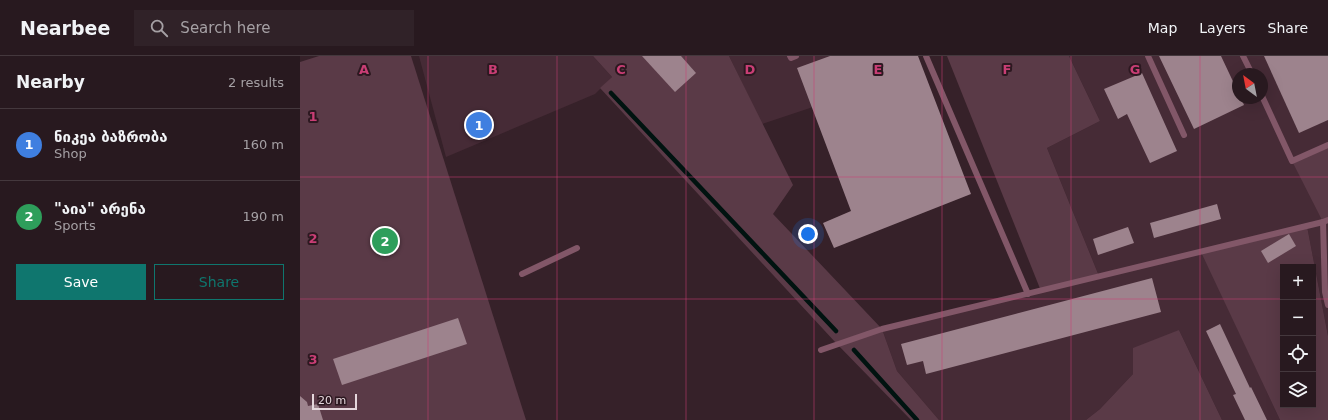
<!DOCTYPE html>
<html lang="en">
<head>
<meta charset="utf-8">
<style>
	:root { --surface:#28191f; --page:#302228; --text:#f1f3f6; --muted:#a5a0a4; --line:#44383d; --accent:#0f766e }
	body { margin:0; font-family:"DejaVu Sans","Noto Sans Georgian",sans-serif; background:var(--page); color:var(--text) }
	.controls { position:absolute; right:12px; bottom:12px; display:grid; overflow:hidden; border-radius:0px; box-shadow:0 4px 16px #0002 }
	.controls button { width:36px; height:36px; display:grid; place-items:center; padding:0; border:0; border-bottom:1px solid var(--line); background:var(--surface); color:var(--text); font:20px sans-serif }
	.compass { position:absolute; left:932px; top:12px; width:36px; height:36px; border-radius:50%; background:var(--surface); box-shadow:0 4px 16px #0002; rotate:328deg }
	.scale { position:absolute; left:12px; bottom:10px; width:45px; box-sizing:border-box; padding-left:4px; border:2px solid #e5d7dc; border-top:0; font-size:11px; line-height:14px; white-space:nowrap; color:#e5d7dc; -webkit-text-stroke:3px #2c1820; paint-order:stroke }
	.you { position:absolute; left:508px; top:178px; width:14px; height:14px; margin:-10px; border:3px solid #fff; border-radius:50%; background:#1a73e8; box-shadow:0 0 0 6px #1a73e833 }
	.badge { display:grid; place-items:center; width:26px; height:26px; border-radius:50%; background:var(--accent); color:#fff; font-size:13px; font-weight:700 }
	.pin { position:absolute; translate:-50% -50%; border:2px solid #fff; box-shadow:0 1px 4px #0006 }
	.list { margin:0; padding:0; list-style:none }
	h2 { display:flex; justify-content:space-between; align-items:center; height:52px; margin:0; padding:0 16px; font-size:17px }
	h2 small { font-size:13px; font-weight:400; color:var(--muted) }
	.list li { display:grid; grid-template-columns:26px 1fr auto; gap:12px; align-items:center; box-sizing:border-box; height:72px; padding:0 16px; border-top:1px solid var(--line) }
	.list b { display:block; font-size:15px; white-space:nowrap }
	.list p { margin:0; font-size:13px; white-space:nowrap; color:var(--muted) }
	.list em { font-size:13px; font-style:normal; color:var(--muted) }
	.actions { display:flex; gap:8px; padding:12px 16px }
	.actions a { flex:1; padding:9px 0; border:1px solid var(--accent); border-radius:0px; text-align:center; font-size:14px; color:var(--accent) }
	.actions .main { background:var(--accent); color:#fff }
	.icon { flex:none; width:22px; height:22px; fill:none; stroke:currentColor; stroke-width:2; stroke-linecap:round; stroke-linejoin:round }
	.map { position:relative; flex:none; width:1028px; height:364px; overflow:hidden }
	header { display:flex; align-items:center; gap:24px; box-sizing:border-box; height:56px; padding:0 20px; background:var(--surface); border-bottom:1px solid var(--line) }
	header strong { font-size:19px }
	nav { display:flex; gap:22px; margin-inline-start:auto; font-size:14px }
	.search { width:280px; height:36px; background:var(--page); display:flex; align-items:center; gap:10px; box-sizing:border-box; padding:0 14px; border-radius:0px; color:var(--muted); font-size:15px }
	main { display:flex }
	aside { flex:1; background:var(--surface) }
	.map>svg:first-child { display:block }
</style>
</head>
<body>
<header>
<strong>Nearbee</strong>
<div class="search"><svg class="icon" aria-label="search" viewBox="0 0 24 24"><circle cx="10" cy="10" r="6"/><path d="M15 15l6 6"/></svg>Search here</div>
<nav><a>Map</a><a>Layers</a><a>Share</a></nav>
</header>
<main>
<aside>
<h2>Nearby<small>2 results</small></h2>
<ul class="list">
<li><span class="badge" style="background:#3f7fe0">1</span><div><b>ნიკეა ბაზრობა</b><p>Shop</p></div><em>160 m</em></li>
<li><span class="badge" style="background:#2e9e5b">2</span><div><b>&quot;აია&quot; არენა</b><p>Sports</p></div><em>190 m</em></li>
</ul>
<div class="actions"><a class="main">Save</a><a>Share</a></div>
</aside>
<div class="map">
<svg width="1028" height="364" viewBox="0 0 1028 364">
	<rect width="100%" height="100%" fill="#362129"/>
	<g fill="#462b36" fill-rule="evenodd">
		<polygon points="119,0 293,0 312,21 295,38 146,101"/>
		<polygon points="429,0 541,0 525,47 462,68"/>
		<path d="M769,0H1028V280L1007,170L902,196L980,364H922L879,274L833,318L800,353L786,364H639L597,315L582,273L799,220L747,92L800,65ZM938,18H962V42H938Z"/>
	</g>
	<g fill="#5a3a47" fill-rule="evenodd">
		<polygon points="19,0 111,0 226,364 0,364 0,6"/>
		<polygon points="293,0 429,0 493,129 473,158 582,273 597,315 639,364 611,364 536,287 300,32 312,21"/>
		<polygon points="647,0 769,0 800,65 747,92 799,220 741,235"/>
		<polygon points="1028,89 1028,164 1023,166 992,105"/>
		<path d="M1007,170L1028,280V364H980L901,196ZM983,211H1013V349H983Z"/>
		<polygon points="879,274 922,364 786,364 800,353 833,318 833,292"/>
	</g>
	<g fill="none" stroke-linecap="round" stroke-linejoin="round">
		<g stroke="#001310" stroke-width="4.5">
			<polyline points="311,37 536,275"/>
			<polyline points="554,294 617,364"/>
		</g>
	</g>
	<g fill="#9d838d">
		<polygon points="342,0 381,0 396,17 375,36"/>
		<polygon points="530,0 618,0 671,138 534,192 523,167 551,155 497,12"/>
		<polygon points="859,0 921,0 938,36 938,42 941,42 944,49 894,73"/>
		<polygon points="964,0 1028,0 1028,64 999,77"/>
		<polygon points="842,17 877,95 850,107 827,58 818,63 804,33"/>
		<polygon points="917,148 921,163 854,182 850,167"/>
		<polygon points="828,171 834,187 798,199 793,183"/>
		<polygon points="989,178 996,190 968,207 961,195"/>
		<polygon points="852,222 861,256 626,318 623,305 607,309 601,288"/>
		<polygon points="158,262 167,288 42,329 33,303"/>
		<polygon points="920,268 950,332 951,331 967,364 945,364 933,339 936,338 906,275"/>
		<polygon points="0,340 7,346 8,350 18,348 23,364 0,364"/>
	</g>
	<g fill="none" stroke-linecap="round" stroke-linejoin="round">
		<g stroke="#825768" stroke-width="6">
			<polyline points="490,0 491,2 496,0"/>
			<polyline points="626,0 728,238"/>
			<polyline points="848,0 884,79"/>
			<polyline points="943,0 952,18"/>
			<polyline points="962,40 992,105 1028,89"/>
			<polyline points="1023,166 1025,236 1028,249"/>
			<polyline points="222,218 277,192"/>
			<polyline points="521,294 582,273 1023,166 1028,164"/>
		</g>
	</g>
	<path fill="none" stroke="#c93e75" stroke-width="1" stroke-opacity="0.55" d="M128,0V364M257,0V364M386,0V364M514,0V364M642,0V364M771,0V364M900,0V364M0,121H1028M0,243H983M1013,243H1028"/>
	<g font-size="13" text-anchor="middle" font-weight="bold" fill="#c93e75" stroke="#2c1820" stroke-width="4" stroke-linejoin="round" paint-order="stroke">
		<text x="64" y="18">A</text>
		<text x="193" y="18">B</text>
		<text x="321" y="18">C</text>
		<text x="450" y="18">D</text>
		<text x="578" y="18">E</text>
		<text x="707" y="18">F</text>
		<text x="835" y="18">G</text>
		<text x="13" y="65">1</text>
		<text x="13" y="187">2</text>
		<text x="13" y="308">3</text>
	</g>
</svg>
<div class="controls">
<button>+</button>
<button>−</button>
<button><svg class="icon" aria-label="locate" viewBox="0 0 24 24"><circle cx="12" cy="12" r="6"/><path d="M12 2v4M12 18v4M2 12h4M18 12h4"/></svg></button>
<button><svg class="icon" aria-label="layers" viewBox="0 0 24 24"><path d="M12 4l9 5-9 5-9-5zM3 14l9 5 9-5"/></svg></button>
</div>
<svg class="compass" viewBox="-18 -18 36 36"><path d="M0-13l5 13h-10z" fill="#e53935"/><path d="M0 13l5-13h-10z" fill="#a5a0a4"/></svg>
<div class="scale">20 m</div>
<div class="you"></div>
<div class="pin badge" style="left:179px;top:69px;background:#3f7fe0">1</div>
<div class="pin badge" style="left:85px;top:185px;background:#2e9e5b">2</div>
</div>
</main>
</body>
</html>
